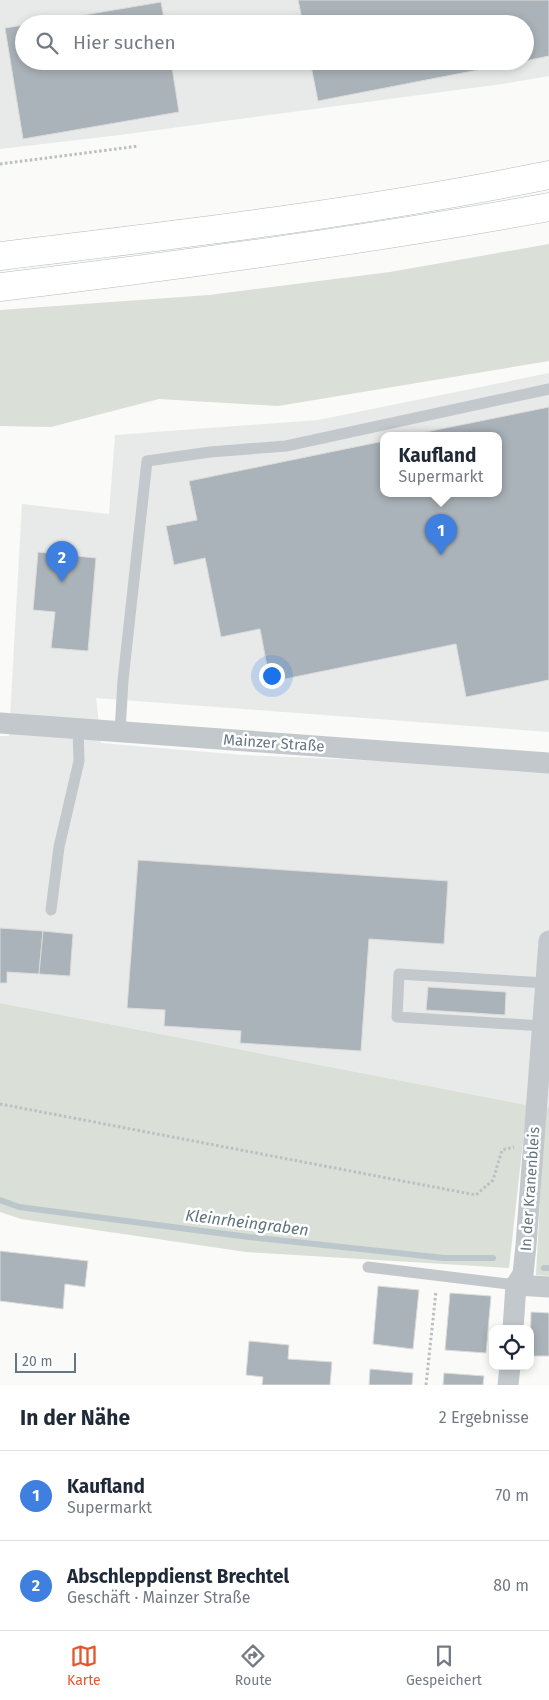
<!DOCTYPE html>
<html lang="de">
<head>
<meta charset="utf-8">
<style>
	:root { --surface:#fff; --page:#f6f6f7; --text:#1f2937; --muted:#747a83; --line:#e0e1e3; --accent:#e4572e }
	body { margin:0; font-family:"Fira Sans",sans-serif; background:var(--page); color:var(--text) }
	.controls { position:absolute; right:15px; bottom:15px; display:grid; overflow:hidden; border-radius:10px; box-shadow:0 2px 8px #0003 }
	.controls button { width:45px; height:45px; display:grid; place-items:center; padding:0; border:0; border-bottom:1px solid var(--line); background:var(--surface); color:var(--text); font:25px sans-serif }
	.scale { position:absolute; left:15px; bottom:12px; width:61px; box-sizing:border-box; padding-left:5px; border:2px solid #657683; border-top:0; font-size:14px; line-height:18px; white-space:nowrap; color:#657683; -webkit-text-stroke:4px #fff; paint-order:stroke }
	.you { position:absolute; left:271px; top:675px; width:18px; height:18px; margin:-12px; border:4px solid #fff; border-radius:50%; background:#1a73e8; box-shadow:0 0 0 8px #1a73e833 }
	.badge { display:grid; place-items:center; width:32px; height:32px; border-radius:50%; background:var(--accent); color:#fff; font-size:16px; font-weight:700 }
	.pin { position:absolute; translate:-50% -41px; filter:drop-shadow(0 1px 2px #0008) }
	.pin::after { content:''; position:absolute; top:26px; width:18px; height:15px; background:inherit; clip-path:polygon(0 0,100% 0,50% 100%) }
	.popup { position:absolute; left:380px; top:432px; width:122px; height:65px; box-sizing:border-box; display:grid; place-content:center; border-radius:10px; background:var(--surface); filter:drop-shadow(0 1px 4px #0005); font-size:16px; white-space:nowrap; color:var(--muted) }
	.popup b { font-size:19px; color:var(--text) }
	.popup::after { content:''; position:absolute; left:50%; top:100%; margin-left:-10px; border:10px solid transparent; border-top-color:var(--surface) }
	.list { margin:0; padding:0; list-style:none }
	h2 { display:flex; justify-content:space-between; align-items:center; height:65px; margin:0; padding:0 20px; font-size:21px }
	h2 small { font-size:16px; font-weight:400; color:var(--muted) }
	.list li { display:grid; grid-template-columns:32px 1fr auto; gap:15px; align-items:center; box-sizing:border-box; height:90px; padding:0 20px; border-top:1px solid var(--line) }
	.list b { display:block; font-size:19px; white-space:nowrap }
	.list p { margin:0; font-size:16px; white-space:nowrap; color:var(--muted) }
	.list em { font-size:16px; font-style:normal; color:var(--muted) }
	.icon { flex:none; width:28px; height:28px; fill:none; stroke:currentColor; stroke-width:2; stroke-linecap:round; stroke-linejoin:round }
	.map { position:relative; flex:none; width:549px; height:1385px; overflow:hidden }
	.search { position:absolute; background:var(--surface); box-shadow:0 2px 8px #0003; left:15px; right:15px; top:15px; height:55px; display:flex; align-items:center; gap:12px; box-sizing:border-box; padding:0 18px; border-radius:28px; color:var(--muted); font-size:19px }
	.sheet { height:245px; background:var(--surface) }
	nav { display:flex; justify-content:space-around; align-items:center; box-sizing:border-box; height:70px; border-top:1px solid var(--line); background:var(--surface); font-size:14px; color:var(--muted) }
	nav a { display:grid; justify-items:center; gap:2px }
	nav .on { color:var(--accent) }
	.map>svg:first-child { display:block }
</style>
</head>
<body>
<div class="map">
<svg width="549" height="1385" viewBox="0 0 549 1385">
	<rect width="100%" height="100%" fill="#fafaf8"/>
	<g fill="#e8e9e9" fill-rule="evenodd">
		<path d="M0,0H549V76L502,84L120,135L0,149ZM24,24H525V61H24Z"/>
		<path d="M549,373V732L96,698L101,743L243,755L549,768V1107L527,1105L0,1003V736H9L22,504L109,514L115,435L318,420ZM384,436H498V494H384Z"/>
	</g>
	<g fill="#dadfd7">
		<polygon points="549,244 549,361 278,406 159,399 51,427 0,426 0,310 209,295 390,272"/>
		<polygon points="0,1003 527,1105 509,1268 246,1252 21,1219 0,1212"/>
		<polygon points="545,1107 549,1107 549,1276 536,1275"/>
	</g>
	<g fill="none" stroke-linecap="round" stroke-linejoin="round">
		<g stroke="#bbc7cb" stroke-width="6">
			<polyline points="0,1200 19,1207 249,1237 444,1258 493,1258"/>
			<polyline points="544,1268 549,1268"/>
		</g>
	</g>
	<g fill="#aab3b9" stroke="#dcdcda">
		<polygon points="298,0 549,0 549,56 525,61 525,24 303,24"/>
		<polygon points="161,2 165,24 31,24"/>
		<polygon points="24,25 24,61 171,61 179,112 23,139 5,28"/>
		<polygon points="310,61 524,61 318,101"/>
		<polygon points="549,407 549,680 466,697 456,644 270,682 260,629 221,637 205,558 174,565 166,526 197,520 189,481 384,441 384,494 498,494 498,436 406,436"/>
		<polygon points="38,552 96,558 88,651 51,648 55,612 33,610"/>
		<polygon points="138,860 448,881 444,944 369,939 361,1051 240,1043 241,1031 164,1026 165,1010 127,1008"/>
		<polygon points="0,928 43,931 39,974 7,972 7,983 0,983"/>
		<polygon points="43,931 73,934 70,976 39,974"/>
		<polygon points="428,987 506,992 505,1015 426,1010"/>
		<polygon points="0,1251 88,1261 85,1287 65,1284 63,1309 0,1301"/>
		<polygon points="378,1286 419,1290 413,1349 373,1344"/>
		<polygon points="450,1293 491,1296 486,1353 445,1350"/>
		<polygon points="531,1312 549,1313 549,1356 530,1356"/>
		<polygon points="249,1341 289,1345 288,1359 332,1362 330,1385 262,1385 263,1377 246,1375"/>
		<polygon points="370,1369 413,1373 412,1385 369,1385"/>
		<polygon points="444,1373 484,1376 483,1385 443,1385"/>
	</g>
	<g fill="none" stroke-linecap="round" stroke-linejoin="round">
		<defs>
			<g id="highway">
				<path d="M0,256C184,234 368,212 549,175"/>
				<path d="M0,287C184,265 367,240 549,207"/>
			</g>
		</defs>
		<use href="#highway" stroke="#b4b9bd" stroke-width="29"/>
		<g stroke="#bbbfc2" stroke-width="3" stroke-dasharray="2.5 2.5" stroke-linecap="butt">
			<polyline points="0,164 139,146"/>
			<polyline points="0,1104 476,1195 493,1180 502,1150 514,1147"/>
			<polyline points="426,1385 436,1291"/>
		</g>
		<g stroke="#c3c8cc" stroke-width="11">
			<polyline points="120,732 123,680 147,461 210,452 286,446 549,389"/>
			<polyline points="51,910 59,847 79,761 78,729"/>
			<polyline points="543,1026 397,1017 399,974 546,983"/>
			<polyline points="368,1267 516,1285"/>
		</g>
		<g stroke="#c3c8cc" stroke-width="21">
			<polyline points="0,723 549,763"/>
			<polyline points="516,1285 549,1287"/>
			<polyline points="513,1329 516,1285 523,1274 526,1245 549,941"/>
			<polyline points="508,1385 510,1366"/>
		</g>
		<use href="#highway" stroke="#fff" stroke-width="28"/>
	</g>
	<g text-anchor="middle" stroke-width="5" stroke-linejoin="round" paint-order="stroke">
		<g font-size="15" fill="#657683" stroke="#fff">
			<text transform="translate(274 743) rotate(4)" y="5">Mainzer Straße</text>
			<text transform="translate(530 1189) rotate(-86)" y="5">In der Kranenbleis</text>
		</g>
		<g font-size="16" font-style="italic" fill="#60757c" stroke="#fff">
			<text transform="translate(247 1222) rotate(7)" y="6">Kleinrheingraben</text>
		</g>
	</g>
</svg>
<div class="controls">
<button><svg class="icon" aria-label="locate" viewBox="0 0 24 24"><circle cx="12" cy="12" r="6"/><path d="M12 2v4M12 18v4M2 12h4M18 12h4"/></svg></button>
</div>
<div class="scale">20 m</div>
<div class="you"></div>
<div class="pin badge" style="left:441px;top:555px;background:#3f7fe0">1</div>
<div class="popup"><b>Kaufland</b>Supermarkt</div>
<div class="pin badge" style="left:62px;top:582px;background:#3f7fe0">2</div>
<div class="search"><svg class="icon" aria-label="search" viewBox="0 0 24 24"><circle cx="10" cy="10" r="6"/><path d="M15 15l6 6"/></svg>Hier suchen</div>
</div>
<section class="sheet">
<h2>In der Nähe<small>2 Ergebnisse</small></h2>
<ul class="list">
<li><span class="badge" style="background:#3f7fe0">1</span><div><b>Kaufland</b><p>Supermarkt</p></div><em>70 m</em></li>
<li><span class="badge" style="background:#3f7fe0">2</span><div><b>Abschleppdienst Brechtel</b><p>Geschäft · Mainzer Straße</p></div><em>80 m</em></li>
</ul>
</section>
<nav>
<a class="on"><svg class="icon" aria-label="map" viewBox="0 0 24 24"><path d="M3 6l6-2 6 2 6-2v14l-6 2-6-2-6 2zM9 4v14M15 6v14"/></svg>Karte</a>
<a><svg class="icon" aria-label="directions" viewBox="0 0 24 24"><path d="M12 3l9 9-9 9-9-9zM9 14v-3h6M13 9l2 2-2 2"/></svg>Route</a>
<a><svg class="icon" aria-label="saved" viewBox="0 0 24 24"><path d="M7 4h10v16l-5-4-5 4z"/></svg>Gespeichert</a>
</nav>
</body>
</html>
